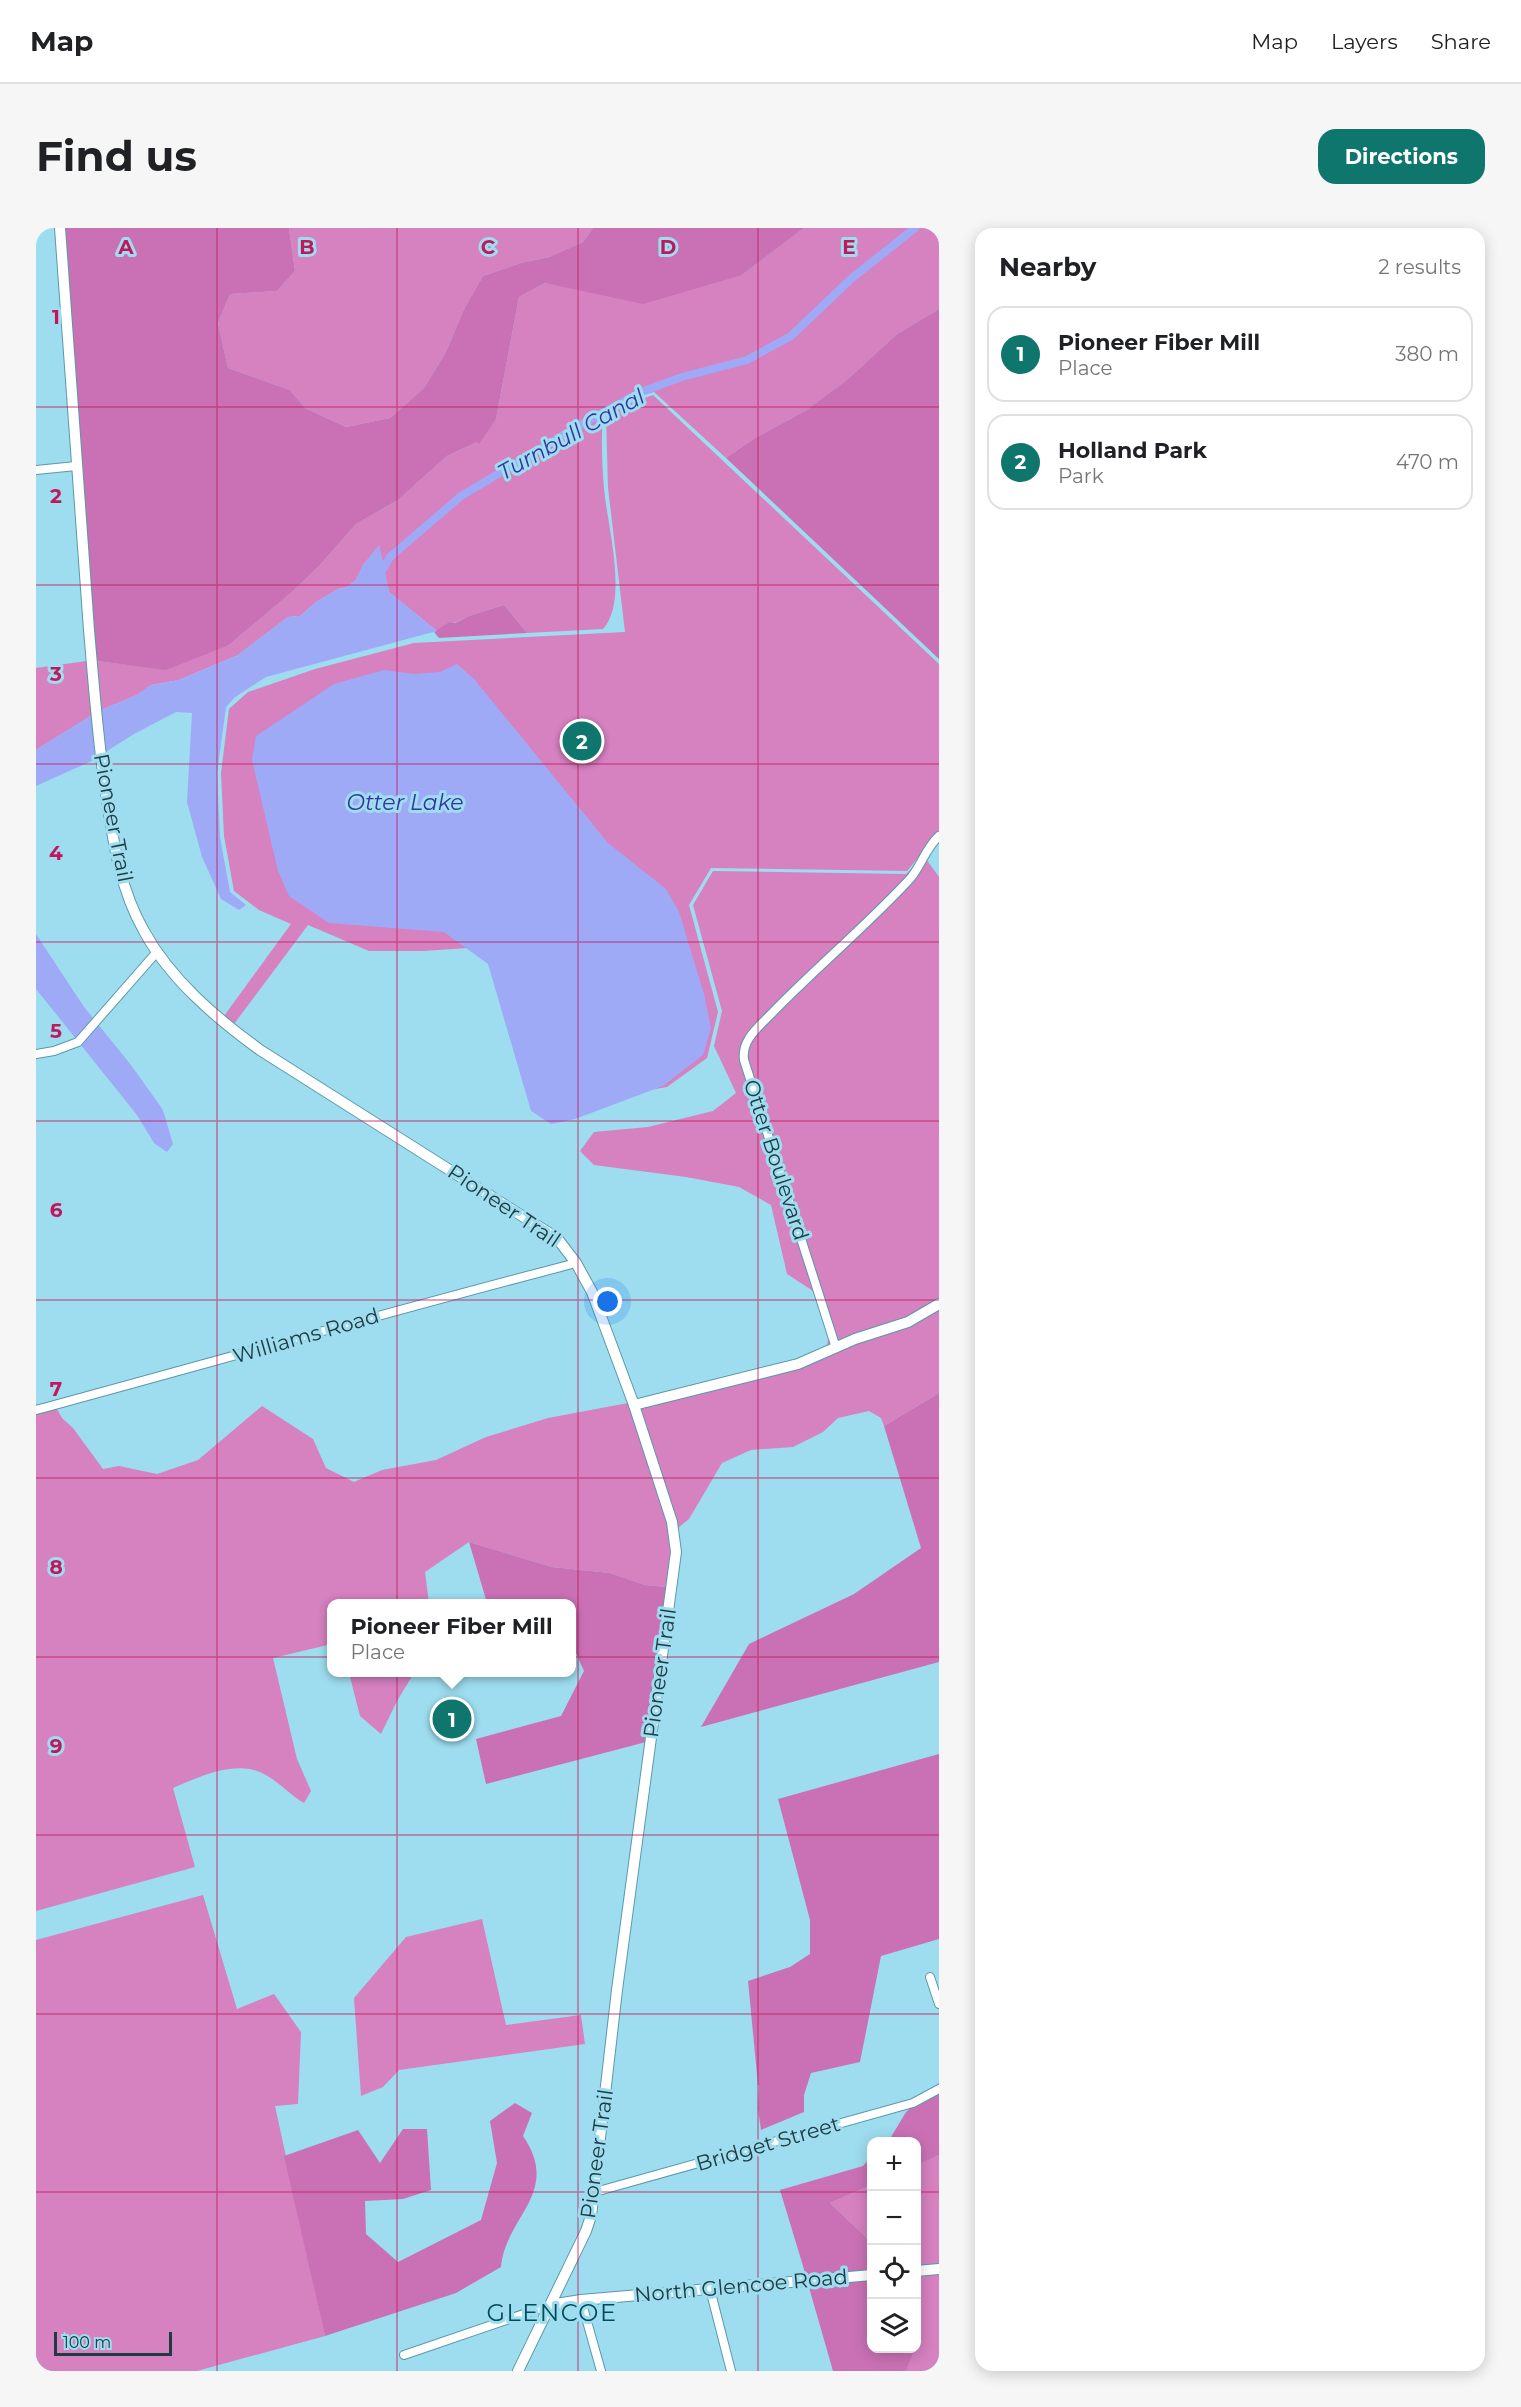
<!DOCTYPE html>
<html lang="en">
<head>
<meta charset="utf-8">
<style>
	:root { --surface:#fff; --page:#f6f6f6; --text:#202124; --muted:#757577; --line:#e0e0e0; --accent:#0f766e }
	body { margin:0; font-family:Montserrat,sans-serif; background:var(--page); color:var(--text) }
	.controls { position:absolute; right:18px; bottom:18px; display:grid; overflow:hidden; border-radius:12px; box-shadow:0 3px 15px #0003 }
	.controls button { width:54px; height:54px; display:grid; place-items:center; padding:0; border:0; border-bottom:2px solid var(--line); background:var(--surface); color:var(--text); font:30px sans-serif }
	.scale { position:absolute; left:18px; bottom:15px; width:118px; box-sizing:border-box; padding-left:6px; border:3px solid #203b42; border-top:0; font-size:16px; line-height:21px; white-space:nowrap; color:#203b42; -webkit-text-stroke:4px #9dddef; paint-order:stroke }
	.you { position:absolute; left:572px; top:1074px; width:21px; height:21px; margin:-15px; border:4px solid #fff; border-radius:50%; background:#1a73e8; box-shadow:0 0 0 9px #1a73e833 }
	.badge { display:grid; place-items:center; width:39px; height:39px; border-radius:50%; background:var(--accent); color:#fff; font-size:20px; font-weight:700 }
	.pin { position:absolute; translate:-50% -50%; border:3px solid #fff; box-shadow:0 2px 6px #0006 }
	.popup { position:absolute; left:291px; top:1371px; width:249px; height:78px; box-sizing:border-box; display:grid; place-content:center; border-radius:12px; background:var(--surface); filter:drop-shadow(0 2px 4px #0005); font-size:20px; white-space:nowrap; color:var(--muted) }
	.popup b { font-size:22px; color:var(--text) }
	.popup::after { content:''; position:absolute; left:50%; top:100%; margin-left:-12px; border:12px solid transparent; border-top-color:var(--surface) }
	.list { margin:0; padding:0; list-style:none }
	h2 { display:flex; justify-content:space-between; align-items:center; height:78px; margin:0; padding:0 24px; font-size:26px }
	h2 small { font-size:20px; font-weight:400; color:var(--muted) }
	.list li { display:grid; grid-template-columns:39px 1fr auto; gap:18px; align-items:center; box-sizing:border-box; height:96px; margin:0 12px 12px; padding:0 12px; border:2px solid var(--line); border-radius:18px }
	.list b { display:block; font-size:22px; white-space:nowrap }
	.list p { margin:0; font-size:20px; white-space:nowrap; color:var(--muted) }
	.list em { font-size:20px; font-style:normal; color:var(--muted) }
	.icon { flex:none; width:33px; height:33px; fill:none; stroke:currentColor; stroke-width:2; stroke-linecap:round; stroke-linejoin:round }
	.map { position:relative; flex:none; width:903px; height:2143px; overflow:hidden; border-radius:18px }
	header { display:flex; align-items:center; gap:36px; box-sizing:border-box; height:84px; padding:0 30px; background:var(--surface); border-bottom:2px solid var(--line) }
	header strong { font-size:28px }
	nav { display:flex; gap:33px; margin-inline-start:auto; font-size:21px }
	.intro { display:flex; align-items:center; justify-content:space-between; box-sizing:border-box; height:144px; padding:0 36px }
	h1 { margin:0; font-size:42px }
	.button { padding:15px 27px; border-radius:18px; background:var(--accent); color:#fff; font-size:21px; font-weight:700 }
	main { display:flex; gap:36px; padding:0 36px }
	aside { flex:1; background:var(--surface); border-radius:18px; box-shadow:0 3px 15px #0003 }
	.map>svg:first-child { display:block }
</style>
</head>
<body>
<header>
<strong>Map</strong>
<nav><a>Map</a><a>Layers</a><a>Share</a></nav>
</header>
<div class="intro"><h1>Find us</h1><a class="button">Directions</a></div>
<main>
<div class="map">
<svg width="903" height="2143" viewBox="0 0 903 2143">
	<rect width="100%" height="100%" fill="#9dddef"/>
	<g fill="#d681c0">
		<polygon points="253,0 557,0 547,14 513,29 485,35 447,48 428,81 410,124 388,160 354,190 310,199 269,180 254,162 192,140 182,95 194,66 241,63 259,43"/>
		<path d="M768,0H903V81L861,106L812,151L769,183L719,210L690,230L618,164L595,171L567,186C565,210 566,237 568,260C571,297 593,373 567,401L491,405L468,377L433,388L418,395L413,394L401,403L353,364L343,318L327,337L320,352L311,359L302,361L280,374L264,388L252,389L202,427L143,452L115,457L101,467L65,482L61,433L94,437L193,417L257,363L283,338L320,296L362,272L411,228L441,214L460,191L483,69L509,55L549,62L706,47Z"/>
		<polygon points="617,167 903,436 903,605 871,643 675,640 653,677 682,784 671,830 631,859 510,880 461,718 387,723 333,723 272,697 198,796 188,788 255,696 223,682 198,663 188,608 185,545 193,481 212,464 279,441 378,415 589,404 572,260 570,187 597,174"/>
		<polygon points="51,433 56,487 0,522 0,440"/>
		<polygon points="888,628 903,649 903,1071 870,1090 791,1119 793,1104 780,1065 751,1046 735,977 703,959 650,949 558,937 544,923 558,904 612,899 677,883 700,865 678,818 686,783 657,677 677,643 870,646"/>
		<polygon points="903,1081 903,1165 848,1198 845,1190 833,1183 802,1190 787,1204 757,1219 715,1222 686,1235 653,1291 642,1300 603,1180 763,1140"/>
		<path d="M592,1175L632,1295L636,1324L631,1359L609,1357L574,1345L516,1339L433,1314L389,1344L393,1375L296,1376V1416L237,1430L261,1531L275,1563L268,1575C254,1567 241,1552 226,1545C198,1532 163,1549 137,1560L159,1639L0,1683V1181L18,1176L26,1190L37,1200L67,1241L83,1238L121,1246L162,1232L226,1178L277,1211L290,1240L318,1254L346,1242L400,1232L450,1209L512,1190Z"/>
		<polygon points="313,1445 378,1445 361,1473 345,1506 324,1488"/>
		<polygon points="167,1667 201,1781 238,1766 265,1804 262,1876 239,1878 289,2108 161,2143 0,2143 0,1712"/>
		<polygon points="446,1691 470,1797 545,1787 549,1816 363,1842 347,1859 325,1868 318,1770 370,1709"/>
		<polygon points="903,1927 903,2036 881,2038 880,1937"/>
		<polygon points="835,1957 835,2014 794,1975"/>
		<polygon points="903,2045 903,2143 870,2143 881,2115 881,2047"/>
	</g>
	<g fill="#ca71b5">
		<polygon points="29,0 253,0 259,43 241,63 194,66 182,95 192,140 254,162 269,180 310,199 354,190 388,160 410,124 428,81 447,48 485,35 513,29 547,14 557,0 768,0 706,47 607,76 509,55 483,69 460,191 443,216 441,214 411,228 362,272 320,296 283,338 257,363 193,417 130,442 61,433 41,197"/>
		<polygon points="903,81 903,431 690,230 719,210 769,183 812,151 861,106"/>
		<polygon points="468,377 491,405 403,410 398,404 413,394 419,395 433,388"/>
		<polygon points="903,1165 903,1434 665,1499 713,1416 818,1366 885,1320 848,1198"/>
		<polygon points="433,1314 516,1339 574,1345 609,1357 631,1359 610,1514 450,1556 440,1511 525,1488 548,1443 536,1416 536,1376 451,1375"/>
		<polygon points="903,1526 903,1711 845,1728 824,1834 775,1845 768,1867 768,1884 725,1902 722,1881 723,1857 722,1857 712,1753 754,1739 774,1726 774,1692 742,1571"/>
		<polygon points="903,1855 903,1927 881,1937 880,1914 852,1914 870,1884"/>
		<path d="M479,1875L496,1885L487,1908C526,1965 469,1989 465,2039L420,2065L289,2108L248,1928L322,1902L344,1935L367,1901H391L395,1962L367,1971L329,1973L330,2006L362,2034L445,1992L461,1935L454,1893Z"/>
		<polygon points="835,1929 835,1957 794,1975 835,2014 835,2043 770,2048 744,1962 827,1938"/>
		<polygon points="835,2051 836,2120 879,2121 870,2143 797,2143 772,2056"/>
	</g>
	<g fill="#9faaf7">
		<polygon points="343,317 353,364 401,403 230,449 199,469 190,479 181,545 184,609 194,664 210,677 203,682 185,671 166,629 151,574 156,485 140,484 98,506 68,525 65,482 101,467 115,457 143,452 202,427 252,389 264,388 280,374 302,361 311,359 320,352 327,337"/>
		<polygon points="421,436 438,451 572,615 630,661 643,684 668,766 675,800 667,827 627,858 539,891 515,896 495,883 452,736 408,704 293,695 253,668 242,643 216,532 220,508 298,456 348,442 378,446 404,444"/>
		<polygon points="56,487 60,531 0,558 0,522"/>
		<polygon points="0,706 48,779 95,837 127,882 137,916 131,924 118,915 101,887 0,761"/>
	</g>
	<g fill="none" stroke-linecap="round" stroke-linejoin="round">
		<polyline stroke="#9faaf7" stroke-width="8" points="342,350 354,329 425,268 546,196 605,164 646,149 711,132 755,108 816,50 879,0"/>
		<defs>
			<g id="minor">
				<polyline points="0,242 40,238"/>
				<polyline points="0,826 18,823 42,814 120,725"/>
				<path d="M800,1120L708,832C705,811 724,798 737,784C781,739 830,698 872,653C885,640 888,622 903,608"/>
				<path d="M0,1182C180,1133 360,1082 540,1035"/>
				<polyline points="894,1749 903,1776"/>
				<polyline points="559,1964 877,1875 903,1861"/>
				<polyline points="674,2061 695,2143"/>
				<polyline points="545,2072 565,2143"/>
				<polyline points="368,2127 514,2077"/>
			</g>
			<g id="tertiary">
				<path d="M24,0C33,134 43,268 53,402C58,459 62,516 71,573C78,618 85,663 108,703C134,751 180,790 224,822L521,1010L540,1035L556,1064L598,1177L636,1294L640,1324L581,1762L555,1988L550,2003L482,2143"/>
				<polyline points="598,1177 762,1136 819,1111 872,1094 903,1076"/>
				<polyline points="880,2043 903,2041"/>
				<polyline points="514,2077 545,2072 836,2047"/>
			</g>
		</defs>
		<use href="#minor" stroke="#5a99a9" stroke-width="10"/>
		<use href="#tertiary" stroke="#5a99a9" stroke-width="12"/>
		<use href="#minor" stroke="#fff" stroke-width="8"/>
		<use href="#tertiary" stroke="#fff" stroke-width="10"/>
	</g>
	<path fill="none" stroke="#c2185b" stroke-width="1.5" stroke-opacity="0.55" d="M181,0V2143M361,0V2143M542,0V2143M722,0V2143M0,179H903M0,357H903M0,536H903M0,714H903M0,893H903M0,1072H903M0,1250H903M0,1429H903M0,1607H903M0,1786H903M0,1964H836M880,1964H903"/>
	<g text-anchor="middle" stroke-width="6" stroke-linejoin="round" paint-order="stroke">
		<g font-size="21" fill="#203b42" stroke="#9dddef">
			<text transform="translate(77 590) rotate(79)" y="7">Pioneer Trail</text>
			<text transform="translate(740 932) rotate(72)" y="7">Otter Boulevard</text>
			<text transform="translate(468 978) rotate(34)" y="7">Pioneer Trail</text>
			<text transform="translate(270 1108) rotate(-16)" y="7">Williams Road</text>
			<text transform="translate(624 1445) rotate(-82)" y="7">Pioneer Trail</text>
			<text transform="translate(732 1916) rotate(-16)" y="7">Bridget Street</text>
			<text transform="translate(561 1926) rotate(-82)" y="7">Pioneer Trail</text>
			<text transform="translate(705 2058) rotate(-5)" y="7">North Glencoe Road</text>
		</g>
		<g font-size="22" font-style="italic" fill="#36339f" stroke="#9dddef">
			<text transform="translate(535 206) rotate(-29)" y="8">Turnbull Canal</text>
			<text x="369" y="582">Otter Lake</text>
		</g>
		<g font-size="24" letter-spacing="1.5" fill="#004b5a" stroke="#9dddef">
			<text x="516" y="2093">GLENCOE</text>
		</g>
	</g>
	<g font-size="20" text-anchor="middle" font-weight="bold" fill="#c2185b" stroke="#9dddef" stroke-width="6" stroke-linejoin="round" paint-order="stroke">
		<text x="90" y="26">A</text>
		<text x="271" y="26">B</text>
		<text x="452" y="26">C</text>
		<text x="632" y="26">D</text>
		<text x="813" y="26">E</text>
		<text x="20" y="96">1</text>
		<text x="20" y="275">2</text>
		<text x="20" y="453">3</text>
		<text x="20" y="632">4</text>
		<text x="20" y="810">5</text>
		<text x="20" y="989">6</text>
		<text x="20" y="1168">7</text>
		<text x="20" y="1346">8</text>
		<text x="20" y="1525">9</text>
	</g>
</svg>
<div class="controls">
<button>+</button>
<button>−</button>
<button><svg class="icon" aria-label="locate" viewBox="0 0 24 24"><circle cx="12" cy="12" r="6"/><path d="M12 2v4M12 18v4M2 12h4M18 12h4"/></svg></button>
<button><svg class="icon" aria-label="layers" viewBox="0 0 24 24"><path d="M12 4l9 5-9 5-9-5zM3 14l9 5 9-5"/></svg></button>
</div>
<div class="scale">100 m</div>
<div class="you"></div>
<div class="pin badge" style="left:416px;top:1491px">1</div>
<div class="popup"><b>Pioneer Fiber Mill</b>Place</div>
<div class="pin badge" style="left:546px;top:513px">2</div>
</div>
<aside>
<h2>Nearby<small>2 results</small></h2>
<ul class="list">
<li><span class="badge">1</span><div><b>Pioneer Fiber Mill</b><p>Place</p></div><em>380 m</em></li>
<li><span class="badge">2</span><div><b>Holland Park</b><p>Park</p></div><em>470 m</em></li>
</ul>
</aside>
</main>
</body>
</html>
